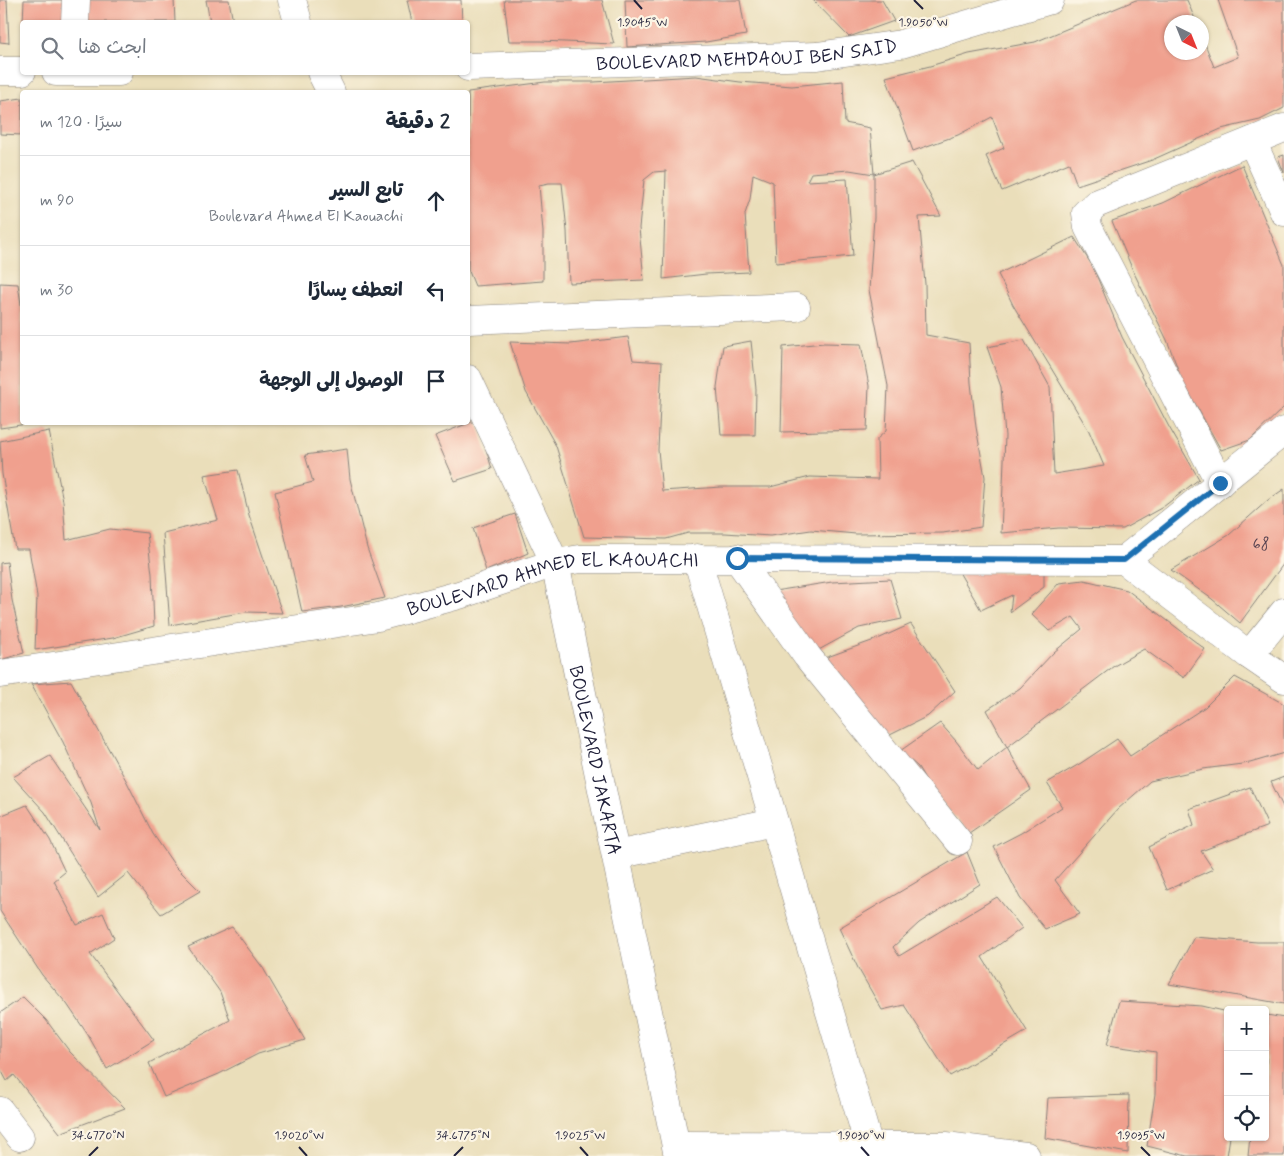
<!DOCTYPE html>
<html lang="ar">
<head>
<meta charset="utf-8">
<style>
	:root { --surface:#fff; --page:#f6f6f7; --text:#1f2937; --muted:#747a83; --line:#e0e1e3 }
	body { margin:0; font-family:Mynerve,"Playpen Sans Arabic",sans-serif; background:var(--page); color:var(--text); direction:rtl }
	.controls { position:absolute; right:15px; bottom:15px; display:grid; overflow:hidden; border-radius:5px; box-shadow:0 1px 4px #0004 }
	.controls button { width:45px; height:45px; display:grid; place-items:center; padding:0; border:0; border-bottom:1px solid var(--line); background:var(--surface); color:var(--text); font:25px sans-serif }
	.compass { position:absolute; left:1164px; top:15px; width:45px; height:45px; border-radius:50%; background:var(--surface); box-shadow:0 1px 4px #0004; rotate:137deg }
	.stop { position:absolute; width:15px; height:15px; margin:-11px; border:4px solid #1f6fb2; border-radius:50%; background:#fff }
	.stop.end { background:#1f6fb2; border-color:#fff; box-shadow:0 1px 5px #0008 }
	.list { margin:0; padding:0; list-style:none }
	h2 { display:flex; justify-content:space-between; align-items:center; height:65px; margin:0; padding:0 20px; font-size:21px }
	h2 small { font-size:16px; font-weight:400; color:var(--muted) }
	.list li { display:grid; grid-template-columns:32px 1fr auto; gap:15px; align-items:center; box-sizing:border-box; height:90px; padding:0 20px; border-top:1px solid var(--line) }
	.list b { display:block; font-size:19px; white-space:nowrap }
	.list p { margin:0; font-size:16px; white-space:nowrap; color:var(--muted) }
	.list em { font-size:16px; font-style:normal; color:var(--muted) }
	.icon { flex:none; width:28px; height:28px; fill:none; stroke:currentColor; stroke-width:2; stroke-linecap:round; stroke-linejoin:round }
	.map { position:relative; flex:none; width:1284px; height:1156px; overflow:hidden; direction:ltr }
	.search { position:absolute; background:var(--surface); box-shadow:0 1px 4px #0004; left:20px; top:20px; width:450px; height:55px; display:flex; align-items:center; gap:12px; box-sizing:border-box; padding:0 18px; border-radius:5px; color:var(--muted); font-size:19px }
	.panel { position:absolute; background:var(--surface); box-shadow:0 1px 4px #0004; left:20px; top:90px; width:450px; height:335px; border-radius:5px; direction:rtl }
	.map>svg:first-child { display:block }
</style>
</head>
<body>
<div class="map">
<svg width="1284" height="1156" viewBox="0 0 1284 1156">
	<rect width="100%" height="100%" fill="#fcf5e5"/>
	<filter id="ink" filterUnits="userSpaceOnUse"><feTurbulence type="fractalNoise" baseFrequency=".02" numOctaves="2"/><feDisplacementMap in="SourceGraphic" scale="10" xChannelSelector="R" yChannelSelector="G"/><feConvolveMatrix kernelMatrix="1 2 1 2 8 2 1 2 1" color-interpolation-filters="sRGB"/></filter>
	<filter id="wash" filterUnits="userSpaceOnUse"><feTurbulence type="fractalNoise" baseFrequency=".0096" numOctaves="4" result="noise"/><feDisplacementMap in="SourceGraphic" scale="20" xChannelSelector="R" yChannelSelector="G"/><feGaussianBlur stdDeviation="1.12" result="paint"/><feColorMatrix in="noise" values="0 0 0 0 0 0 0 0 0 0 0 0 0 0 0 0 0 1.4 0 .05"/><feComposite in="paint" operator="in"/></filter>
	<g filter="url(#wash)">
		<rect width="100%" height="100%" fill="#eadeba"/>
		<g id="blocks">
			<g fill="#f0a08e">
				<polygon points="0,0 7,0 9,43 0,42"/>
				<polygon points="24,0 66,0 66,22 23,22"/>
				<polygon points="84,0 174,0 175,22 83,22"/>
				<polygon points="206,0 229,0 233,22 210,22"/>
				<polygon points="407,0 461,0 462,22 412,22"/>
				<polygon points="504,0 602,0 614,44 540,41 509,41"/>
				<polygon points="625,0 740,0 746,35 706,42 627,47"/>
				<polygon points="813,0 882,0 894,21 849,37"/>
				<polygon points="1136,0 1187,0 1196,22 1172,22 1172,52 1202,52 1202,36 1214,67 1238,57 1218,0 1284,0 1284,108 1260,120 1221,129 1152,160 1077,185 1069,163 1002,191 986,156 1004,148 992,117 958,135 913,151 886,77 930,66 969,54 1035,42"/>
				<polygon points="696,76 740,82 792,86 843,81 845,123 870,128 874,174 849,170 811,173 807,181 847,179 853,256 776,263 773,182 753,174 750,199 745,214 749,272 706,274 663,279 666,171 654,172 644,180 639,228 644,280 569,283 567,231 562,183 549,183 539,185 543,232 543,281 475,286 468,269 468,92 545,82 594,82"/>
				<polygon points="22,98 22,135 0,134 0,101"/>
				<polygon points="1284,155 1284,173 1278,157"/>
				<polygon points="912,162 941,216 919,217 925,284 926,335 969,343 971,383 976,427 985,477 981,527 943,533 856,534 811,530 770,536 725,533 688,533 666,539 584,537 556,446 526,392 510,342 571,344 628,337 633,360 662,362 658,450 662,491 721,487 770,487 810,477 878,479 877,439 886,431 888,386 869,290 874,218 874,174"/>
				<polygon points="1242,165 1284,265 1284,407 1250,440 1221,450 1182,380 1167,340 1134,273 1112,221 1163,203"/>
				<polygon points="1074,237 1093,267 1122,337 1169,427 1199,479 1163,507 1123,529 1059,528 1001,533 1005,436 1001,387 987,347 1024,340 1050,387 1054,474 1104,466 1089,431 1013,305 998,274"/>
				<polygon points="0,283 18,284 22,311 22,422 28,424 0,428"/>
				<polygon points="751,341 756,389 755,435 721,435 717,387 723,346"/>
				<polygon points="824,343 861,344 869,386 867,430 781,432 783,347"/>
				<polygon points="477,420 492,469 455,481 435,436"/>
				<polygon points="49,431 63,501 66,540 110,529 147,533 152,574 154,626 113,638 35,650 37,596 29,549 15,549 2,474 0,441"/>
				<polygon points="347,449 350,479 367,548 385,598 341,607 302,612 275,492 313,482 305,455"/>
				<polygon points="238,470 249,515 282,613 246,612 170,625 163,533 218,520 204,475"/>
				<polygon points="1284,489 1284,563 1240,623 1212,599 1171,570 1229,535 1268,500"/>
				<polygon points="515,514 528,553 486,571 473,528"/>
				<polygon points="7,562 12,600 24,653 0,660 0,563"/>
				<polygon points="959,572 1044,573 1044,587 1010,612 1012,595 981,610"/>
				<polygon points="890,579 902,619 859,628 815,652 768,592 832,582"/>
				<polygon points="1084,580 1127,590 1205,649 1184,678 1144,649 1114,666 1007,747 987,710 1020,688 1054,652 1082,629 1073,617 1049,631 1031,614 1059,583"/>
				<polygon points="911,624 955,691 928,716 886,737 819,660 880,638"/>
				<polygon points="1235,677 1284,704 1284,753 1250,763 1203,769 1150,781 1118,809 1055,880 1080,914 1045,929 1020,898 994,847 1021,833 1062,807 1047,783 1081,763 1117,739 1130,756 1205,707"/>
				<polygon points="71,681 127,782 153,834 175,866 200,891 161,914 128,873 98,897 45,812 13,777 50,756 100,830 91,803 63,742 31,684"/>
				<polygon points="940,723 956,741 978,770 1007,747 1031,790 969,833 935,795 918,767 900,751"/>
				<polygon points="1284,777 1284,809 1271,782"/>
				<polygon points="1250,787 1268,826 1201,851 1213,869 1167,890 1149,847 1194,825 1189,809"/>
				<polygon points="27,805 50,840 65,872 54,881 77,925 103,913 114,938 90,954 154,1040 107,1069 88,1035 67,1004 42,975 0,911 0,816"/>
				<polygon points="967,852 980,884 919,923 893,947 899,956 997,897 1022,928 982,957 1027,1031 950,1076 904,1005 882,1010 858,968 839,928"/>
				<polygon points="232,927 263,968 305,1040 258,1054 219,1074 164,1097 149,1063 230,1020 220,992 188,947"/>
				<polygon points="1194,937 1257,942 1284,942 1284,1004 1169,984"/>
				<polygon points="23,997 46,1020 70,1052 125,1108 60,1133 14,1075 7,1081 0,1068 0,1013"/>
				<polygon points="1119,1001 1202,1006 1228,1012 1228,1137 1230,1137 1227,1156 1187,1156 1147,1146 1155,1094 1156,1052 1107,1045"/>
				<polygon points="1267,1015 1284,1018 1284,1156 1248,1156 1250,1137 1265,1137"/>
				<polygon points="1129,1095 1128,1153 1045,1138 1048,1098"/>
			</g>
		</g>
	</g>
	<g filter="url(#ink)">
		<use href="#blocks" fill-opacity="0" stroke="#86807a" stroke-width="1"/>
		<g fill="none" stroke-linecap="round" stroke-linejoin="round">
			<defs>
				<g id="minor">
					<polyline points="292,0 298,22"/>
					<polyline points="75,22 76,0"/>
					<path id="s1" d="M468,67L817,56L901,44L1050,0"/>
					<polyline points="0,71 22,71"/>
					<polyline points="56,72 119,72"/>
					<polyline points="321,72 331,92"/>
					<polyline points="1252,141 1284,212"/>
					<polyline points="468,320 796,307"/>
					<path id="s2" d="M468,379L555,563L678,1156"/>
					<polyline points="1220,483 1088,227 1086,213 1096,204 1284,128"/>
					<polyline points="697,558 872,1156"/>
					<polyline points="737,558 807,656 958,841"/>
					<polyline points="1124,560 1284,431"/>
					<polyline points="1249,655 1284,612"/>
					<path id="s3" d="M0,674L378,617L459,595L555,563L580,559L1124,560L1249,655L1284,679"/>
					<polyline points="616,855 774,822"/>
					<polyline points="0,1111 20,1137"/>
					<polyline points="677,1145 946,1146 1026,1156"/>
				</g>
			</defs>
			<use href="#minor" stroke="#86807a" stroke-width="29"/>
			<use href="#minor" stroke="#fff" stroke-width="28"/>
		</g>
	</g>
	<g fill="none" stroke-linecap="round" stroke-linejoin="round" filter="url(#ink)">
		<polyline stroke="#1f6fb2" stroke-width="6" points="737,558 1124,560 1220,483"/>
	</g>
	<path fill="none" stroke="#22223b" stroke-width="2" d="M634,0L642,9M914,0L923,9M299,1147L307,1156M580,1147L588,1156M861,1147L869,1156M1141,1147L1150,1156M89,1156L98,1147M454,1156L463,1147"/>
	<g text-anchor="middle" stroke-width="4.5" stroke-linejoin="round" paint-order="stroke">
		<g font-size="16" fill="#564250">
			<text x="1261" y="549">68</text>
		</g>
		<g font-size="19" fill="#22223b" stroke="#fcf5e5">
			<text dy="7" stroke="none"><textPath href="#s1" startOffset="279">BOULEVARD MEHDAOUI BEN SAID</textPath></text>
			<text dy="7" stroke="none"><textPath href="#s3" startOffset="562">BOULEVARD AHMED EL KAOUACHI</textPath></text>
			<text dy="7" stroke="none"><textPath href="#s2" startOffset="405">BOULEVARD JAKARTA</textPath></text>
		</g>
	</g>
	<g font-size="12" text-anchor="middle" fill="#22223b" stroke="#fcf5e5" stroke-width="4.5" stroke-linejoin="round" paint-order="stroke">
		<text x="642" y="26">1.9045°W</text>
		<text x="923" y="26">1.9050°W</text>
		<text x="299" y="1139">1.9020°W</text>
		<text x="580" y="1139">1.9025°W</text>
		<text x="861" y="1139">1.9030°W</text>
		<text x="1141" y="1139">1.9035°W</text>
		<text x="98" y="1139">34.6770°N</text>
		<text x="463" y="1139">34.6775°N</text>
	</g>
</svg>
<div class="controls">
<button>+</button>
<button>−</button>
<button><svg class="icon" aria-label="locate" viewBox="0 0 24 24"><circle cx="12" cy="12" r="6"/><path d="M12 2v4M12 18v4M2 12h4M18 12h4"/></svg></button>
</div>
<svg class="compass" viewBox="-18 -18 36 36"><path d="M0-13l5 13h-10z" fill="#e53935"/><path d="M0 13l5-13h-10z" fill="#747a83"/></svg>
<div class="stop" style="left:737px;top:558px"></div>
<div class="stop end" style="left:1220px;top:483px"></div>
<div class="search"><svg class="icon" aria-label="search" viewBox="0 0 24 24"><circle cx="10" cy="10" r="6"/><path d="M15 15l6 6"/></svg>ابحث هنا</div>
<section class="panel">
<h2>2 دقيقة<small>سيرًا · 120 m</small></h2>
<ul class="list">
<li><svg class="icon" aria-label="ahead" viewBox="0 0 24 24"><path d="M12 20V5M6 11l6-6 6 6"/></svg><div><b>تابع السير</b><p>Boulevard Ahmed El Kaouachi</p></div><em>90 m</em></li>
<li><svg class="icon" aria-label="left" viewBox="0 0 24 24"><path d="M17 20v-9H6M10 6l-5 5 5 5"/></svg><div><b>انعطف يسارًا</b></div><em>30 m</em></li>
<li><svg class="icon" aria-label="arrive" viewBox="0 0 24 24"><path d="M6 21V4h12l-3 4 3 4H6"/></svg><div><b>الوصول إلى الوجهة</b></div></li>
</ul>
</section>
</div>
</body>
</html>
